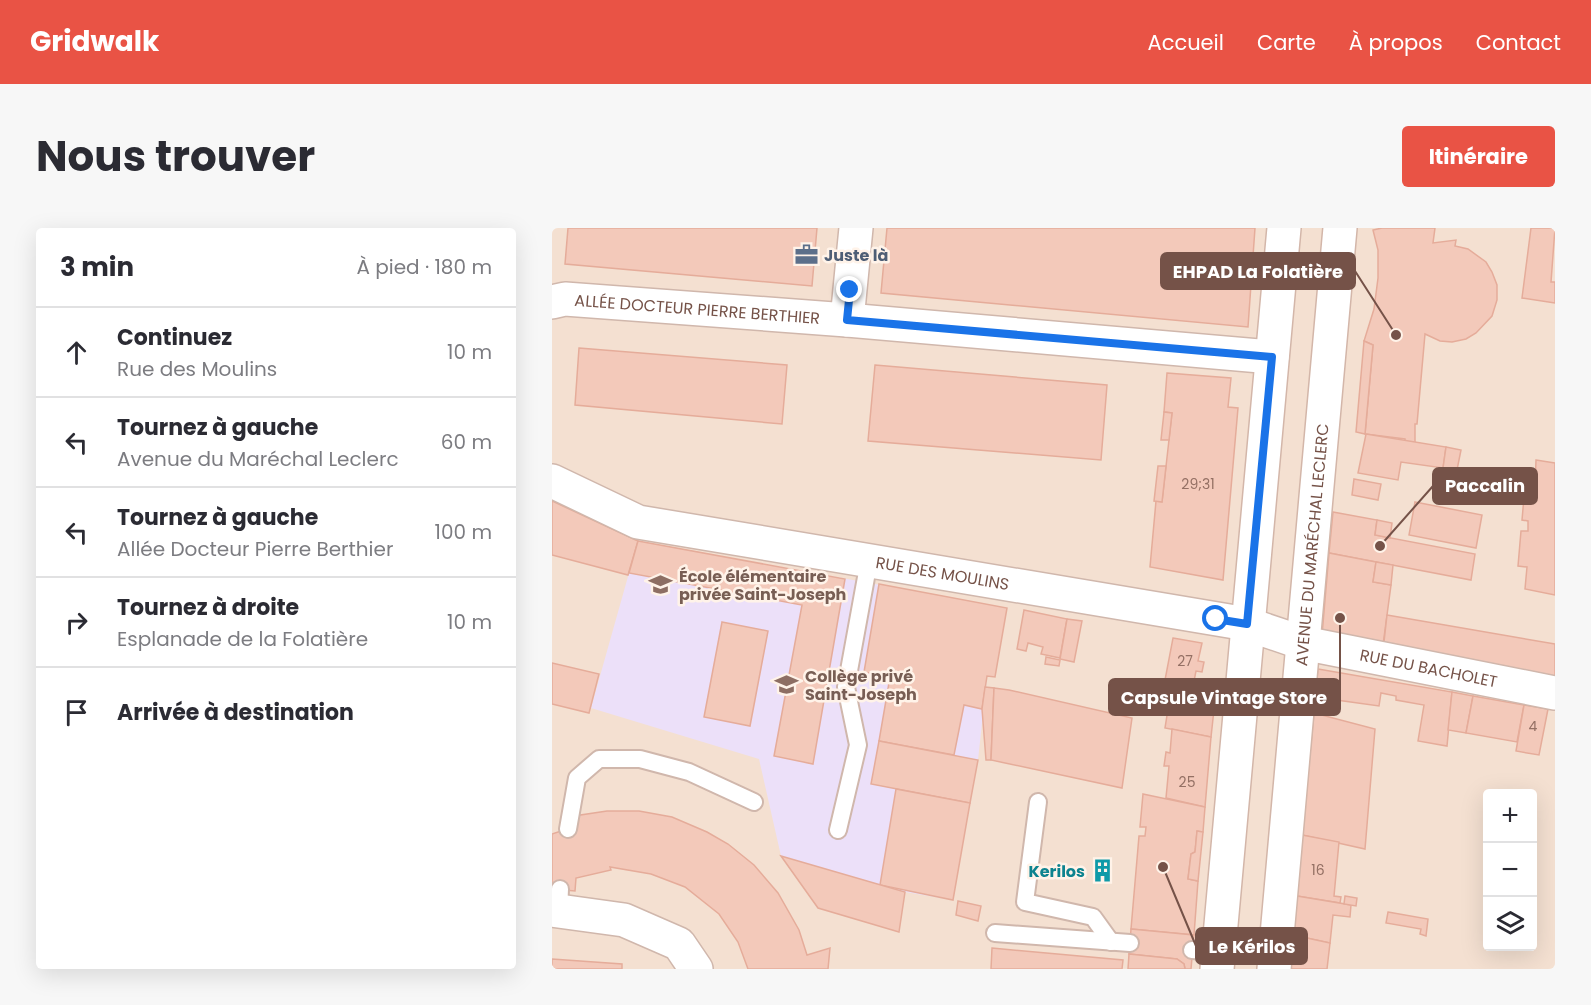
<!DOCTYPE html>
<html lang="fr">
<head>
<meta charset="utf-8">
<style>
	:root { --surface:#fff; --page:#f7f7f7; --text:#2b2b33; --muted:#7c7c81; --line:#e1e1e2; --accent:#e95345 }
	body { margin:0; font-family:Poppins,sans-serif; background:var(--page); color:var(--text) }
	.controls { position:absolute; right:18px; bottom:18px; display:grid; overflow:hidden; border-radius:6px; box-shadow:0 6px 24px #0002 }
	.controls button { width:54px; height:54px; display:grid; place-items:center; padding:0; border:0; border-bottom:2px solid var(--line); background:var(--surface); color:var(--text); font:30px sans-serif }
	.stop { position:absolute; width:18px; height:18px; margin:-14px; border:4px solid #1a73e8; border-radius:50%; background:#fff }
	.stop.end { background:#1a73e8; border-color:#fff; box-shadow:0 2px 6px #0008 }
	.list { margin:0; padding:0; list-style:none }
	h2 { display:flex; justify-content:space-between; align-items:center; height:78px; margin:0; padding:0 24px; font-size:26px }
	h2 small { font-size:20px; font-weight:400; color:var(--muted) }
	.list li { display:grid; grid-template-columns:39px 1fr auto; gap:18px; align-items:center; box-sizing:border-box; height:90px; padding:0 24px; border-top:2px solid var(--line) }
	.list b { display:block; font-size:22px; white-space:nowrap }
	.list p { margin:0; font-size:20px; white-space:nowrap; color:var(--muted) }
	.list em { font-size:20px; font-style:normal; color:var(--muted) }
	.icon { flex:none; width:33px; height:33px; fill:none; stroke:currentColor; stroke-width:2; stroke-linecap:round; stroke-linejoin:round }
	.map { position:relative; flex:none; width:1003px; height:741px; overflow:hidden; border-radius:6px }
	header { display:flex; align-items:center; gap:36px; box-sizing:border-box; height:84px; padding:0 30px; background:var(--accent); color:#fff }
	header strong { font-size:28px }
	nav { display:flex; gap:33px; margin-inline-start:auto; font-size:21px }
	.intro { display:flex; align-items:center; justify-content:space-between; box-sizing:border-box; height:144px; padding:0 36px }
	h1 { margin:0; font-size:42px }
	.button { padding:15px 27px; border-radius:6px; background:var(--accent); color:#fff; font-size:21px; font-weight:700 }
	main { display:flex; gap:36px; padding:0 36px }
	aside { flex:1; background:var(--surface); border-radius:6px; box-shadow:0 6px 24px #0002 }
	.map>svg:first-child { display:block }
</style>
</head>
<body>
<header>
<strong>Gridwalk</strong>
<nav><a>Accueil</a><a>Carte</a><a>À propos</a><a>Contact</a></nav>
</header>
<div class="intro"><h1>Nous trouver</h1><a class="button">Itinéraire</a></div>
<main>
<aside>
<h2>3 min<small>À pied · 180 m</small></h2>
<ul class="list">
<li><svg class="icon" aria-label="ahead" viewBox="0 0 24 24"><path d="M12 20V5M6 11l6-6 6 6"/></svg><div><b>Continuez</b><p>Rue des Moulins</p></div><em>10 m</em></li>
<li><svg class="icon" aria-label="left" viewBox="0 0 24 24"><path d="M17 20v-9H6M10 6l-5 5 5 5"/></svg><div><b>Tournez à gauche</b><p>Avenue du Maréchal Leclerc</p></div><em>60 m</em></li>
<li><svg class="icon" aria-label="left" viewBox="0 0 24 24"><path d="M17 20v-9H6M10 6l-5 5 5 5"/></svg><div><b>Tournez à gauche</b><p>Allée Docteur Pierre Berthier</p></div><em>100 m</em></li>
<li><svg class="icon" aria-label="right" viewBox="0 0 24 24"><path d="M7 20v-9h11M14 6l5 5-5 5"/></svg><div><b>Tournez à droite</b><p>Esplanade de la Folatière</p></div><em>10 m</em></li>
<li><svg class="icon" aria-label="arrive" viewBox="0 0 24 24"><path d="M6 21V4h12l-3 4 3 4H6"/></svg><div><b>Arrivée à destination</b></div></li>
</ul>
</aside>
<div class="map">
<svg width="1003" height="741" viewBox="0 0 1003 741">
	<rect width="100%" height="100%" fill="#fdefe3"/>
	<path fill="#f4e0d1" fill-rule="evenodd" d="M0,0H1003V741H0ZM936,566H981V718H936Z"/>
	<polygon fill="#ece0f9" points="86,313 455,380 443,449 435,449 426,532 401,672 353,664 347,704 266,680 229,628 207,531 39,480"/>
	<g fill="#f3c9ba" stroke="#e5ac9a" stroke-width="1.5">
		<polygon points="16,0 265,0 260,58 13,36"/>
		<polygon points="335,0 703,0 696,99 329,65"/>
		<polygon points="830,0 883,0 881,15 904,12 903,18 916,21 934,34 940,44 945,57 945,72 940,88 924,105 914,111 900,114 888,113 873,106 865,196 863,196 863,215 853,214 853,211 813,206 821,117 812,113 822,81 826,50 826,22 821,2"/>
		<polygon points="979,0 1003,0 999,54 1003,54 1003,75 970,70"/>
		<polygon points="812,113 821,117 813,206 804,204"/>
		<polygon points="27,120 235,137 230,196 23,177"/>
		<polygon points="323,137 555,157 549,232 316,213"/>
		<polygon points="615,145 679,150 676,179 686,180 671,352 598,339 604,273 610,274 620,185 612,184"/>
		<polygon points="612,184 620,185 617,212 609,212"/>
		<polygon points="814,206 894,219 891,240 849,234 846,252 806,245"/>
		<polygon points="894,219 909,222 905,242 891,240"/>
		<polygon points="984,232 1003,235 1003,367 973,361 975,339 966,338 969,303 976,303 976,293 970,292 973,258 983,259"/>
		<polygon points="606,238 614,238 610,274 602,273"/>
		<polygon points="802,251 829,256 826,272 800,267"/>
		<polygon points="0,273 86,313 76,347 0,327"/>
		<polygon points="863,274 930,287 924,320 857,307"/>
		<polygon points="781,284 825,292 823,307 923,326 919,352 777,325"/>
		<polygon points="825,292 840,295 838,310 823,307"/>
		<polygon points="86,313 293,351 261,536 222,528 250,377 77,345"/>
		<polygon points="777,325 824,334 821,354 839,357 831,417 770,407"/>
		<polygon points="824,334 841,337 839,357 821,354"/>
		<polygon points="327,356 455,380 443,449 435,448 430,481 412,477 402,527 327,513 338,449 312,444"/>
		<polygon points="472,382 515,391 508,430 489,426 491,419 476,415 474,423 465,421"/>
		<polygon points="835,387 1003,416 1003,452 831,423"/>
		<polygon points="515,391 530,393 522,434 508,431"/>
		<polygon points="170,394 216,403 198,498 152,489"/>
		<polygon points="621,410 650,415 646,433 652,434 650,444 644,443 641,458 613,452"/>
		<polygon points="494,429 508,432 507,438 493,436"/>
		<polygon points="0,435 47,446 37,485 0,476"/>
		<polygon points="766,441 900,464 895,518 866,513 872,477 844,472 844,468 829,465 827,478 763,469"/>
		<polygon points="613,452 664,463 659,509 613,500 617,475 609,473"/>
		<polygon points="433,459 442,460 439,532 434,532 430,481"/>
		<polygon points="442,460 457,462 580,490 570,560 439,532"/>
		<polygon points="900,464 921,468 914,505 896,502"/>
		<polygon points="921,468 972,477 965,514 914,505"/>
		<polygon points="972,477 996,481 987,527 964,523"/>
		<polygon points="762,485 823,501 813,621 750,607"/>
		<polygon points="620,501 659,509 653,579 614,570 617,538 612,538 614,524 618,525"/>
		<polygon points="327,513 426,532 418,575 319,556"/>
		<polygon points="344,561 418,575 401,672 328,657"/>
		<polygon points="591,566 653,579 651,604 645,603 643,624 639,626 636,651 646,653 642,707 579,701 587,608 593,608 594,599 588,599"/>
		<polygon points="55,583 87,583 120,589 155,604 176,616 202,637 226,665 247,702 255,727 278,720 276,741 196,741 186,714 167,686 133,659 99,646 58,639 59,642 24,650 23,663 0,661 0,606 21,599 22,588"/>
		<polygon points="645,603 651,604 646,653 636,651 639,626 643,624"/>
		<polygon points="750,607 787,614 782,668 789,669 788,675 745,668"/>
		<polygon points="229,628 353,664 347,704 266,680"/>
		<polygon points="547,633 557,634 556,652 545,651"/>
		<polygon points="745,668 799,677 798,689 781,687 778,715 741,707"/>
		<polygon points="793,668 805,670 804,678 792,676"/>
		<polygon points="406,673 429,678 426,693 404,687"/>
		<polygon points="836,684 876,691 874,708 868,706 869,701 834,695"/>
		<polygon points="579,701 642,707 639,741 633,741 632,736 625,731 577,726"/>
		<polygon points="741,707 778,715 775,741 738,741"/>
		<polygon points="440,720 571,732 570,741 439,741"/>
		<polygon points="577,726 625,731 632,736 633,741 576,741"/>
		<polygon points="0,731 70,736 70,741 0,741"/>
	</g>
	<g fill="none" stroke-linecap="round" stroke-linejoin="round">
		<defs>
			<g id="lane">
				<polyline points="486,574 473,674 541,689 559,714"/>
				<polyline points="16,601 25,550 47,531 88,531 137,544 202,574"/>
				<polyline points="286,602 306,517 294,459 317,333"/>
				<polyline points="7,683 8,661"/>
				<polyline points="443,705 578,715"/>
				<polyline points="640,722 667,724"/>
			</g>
			<g id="street">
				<path id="s1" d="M0,74L13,71L295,92L720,129"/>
				<polyline points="295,92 304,0"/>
				<path id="s2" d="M0,253L86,294L695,396L751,415L1003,465"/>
				<polyline points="0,682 72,692 127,716 144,741"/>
			</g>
			<g id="secondary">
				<polyline points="665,741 732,0"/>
				<path id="s3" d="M722,741L788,0"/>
			</g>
		</defs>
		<use href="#lane" stroke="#d0b7ac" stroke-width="20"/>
		<use href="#street" stroke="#d0b7ac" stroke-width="36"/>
		<use href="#secondary" stroke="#d3b6a9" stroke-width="36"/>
		<use href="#lane" stroke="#fff" stroke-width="16"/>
		<use href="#street" stroke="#fff" stroke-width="33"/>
		<use href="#secondary" stroke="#fff" stroke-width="33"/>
	</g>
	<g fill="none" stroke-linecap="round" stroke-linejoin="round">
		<polyline stroke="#1a73e8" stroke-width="8" points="298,62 295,92 720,129 695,396 664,391"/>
	</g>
	<defs>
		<symbol id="office-bare" viewBox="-9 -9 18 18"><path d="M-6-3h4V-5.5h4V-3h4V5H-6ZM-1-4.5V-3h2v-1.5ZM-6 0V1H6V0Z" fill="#5c6f8a" stroke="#fff3e9" stroke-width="2.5" paint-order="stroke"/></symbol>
		<symbol id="school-bare" viewBox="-9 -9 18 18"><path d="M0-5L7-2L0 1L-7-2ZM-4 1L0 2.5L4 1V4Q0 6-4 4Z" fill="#8d6e63" stroke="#fff3e9" stroke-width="2.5" paint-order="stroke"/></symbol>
		<symbol id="building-bare" viewBox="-9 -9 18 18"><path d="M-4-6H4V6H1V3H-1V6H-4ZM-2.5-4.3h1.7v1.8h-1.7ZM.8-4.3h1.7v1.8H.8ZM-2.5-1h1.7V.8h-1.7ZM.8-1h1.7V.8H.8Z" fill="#0f9aa8" stroke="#fff3e9" stroke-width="2.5" paint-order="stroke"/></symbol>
	</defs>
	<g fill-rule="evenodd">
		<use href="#office-bare" x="238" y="10" width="33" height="33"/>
		<use href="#school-bare" x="92" y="340" width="33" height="33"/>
		<use href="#school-bare" x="218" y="440" width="33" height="33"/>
		<use href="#building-bare" x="534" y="626" width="33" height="33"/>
	</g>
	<g text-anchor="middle" stroke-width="5" stroke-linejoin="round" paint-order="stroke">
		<g font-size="14" fill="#947064">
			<text x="646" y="261">29;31</text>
			<text x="633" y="438">27</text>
			<text x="981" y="503">4</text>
			<text x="635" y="559">25</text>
			<text x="766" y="647">16</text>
		</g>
		<g font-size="16" font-weight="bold" fill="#4e5e75" stroke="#fff3e9" text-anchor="start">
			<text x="272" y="33">Juste là</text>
		</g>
		<g font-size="16" fill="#755248" stroke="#fff3e9">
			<text dy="6" stroke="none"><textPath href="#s1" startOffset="146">ALLÉE DOCTEUR PIERRE BERTHIER</textPath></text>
			<text dy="6" stroke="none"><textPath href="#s3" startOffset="426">AVENUE DU MARÉCHAL LECLERC</textPath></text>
			<text dy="6" stroke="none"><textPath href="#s2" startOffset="404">RUE DES MOULINS</textPath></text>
			<text dy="6" stroke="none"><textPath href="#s2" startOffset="900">RUE DU BACHOLET</textPath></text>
		</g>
		<g font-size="16" font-weight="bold" fill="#785e54" stroke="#fff3e9" text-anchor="start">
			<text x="127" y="354">École élémentaire<tspan x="127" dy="18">privée Saint-Joseph</tspan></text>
			<text x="253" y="454">Collège privé<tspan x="253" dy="18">Saint-Joseph</tspan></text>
		</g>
		<g font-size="16" font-weight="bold" fill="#0d838f" stroke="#fff3e9" text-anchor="end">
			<text x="533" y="649">Kerilos</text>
		</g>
	</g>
	<path fill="none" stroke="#755248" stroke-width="2" d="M844 107L803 43M828 318L881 258M788 390L788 469M611 639L644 718"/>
	<g fill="#755248" stroke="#fff3e9" stroke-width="2">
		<circle cx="844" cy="107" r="6"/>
		<circle cx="828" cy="318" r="6"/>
		<circle cx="788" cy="390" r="6"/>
		<circle cx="611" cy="639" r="6"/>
	</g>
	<g fill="#755248" stroke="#755248" stroke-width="2">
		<rect x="609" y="25" width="194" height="36" rx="6"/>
		<rect x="881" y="240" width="104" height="36" rx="6"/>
		<rect x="557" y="451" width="231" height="36" rx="6"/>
		<rect x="644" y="700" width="111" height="36" rx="6"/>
	</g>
	<g font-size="18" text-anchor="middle" font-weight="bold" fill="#fff">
		<text x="706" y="50">EHPAD La Folatière</text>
		<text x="933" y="264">Paccalin</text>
		<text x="672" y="476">Capsule Vintage Store</text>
		<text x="700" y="725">Le Kérilos</text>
	</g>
</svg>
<div class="controls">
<button>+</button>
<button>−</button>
<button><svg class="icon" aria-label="layers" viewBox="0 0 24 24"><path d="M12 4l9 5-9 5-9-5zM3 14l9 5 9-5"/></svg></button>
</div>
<div class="stop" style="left:664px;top:391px"></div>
<div class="stop end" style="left:298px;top:62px"></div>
</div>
</main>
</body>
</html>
